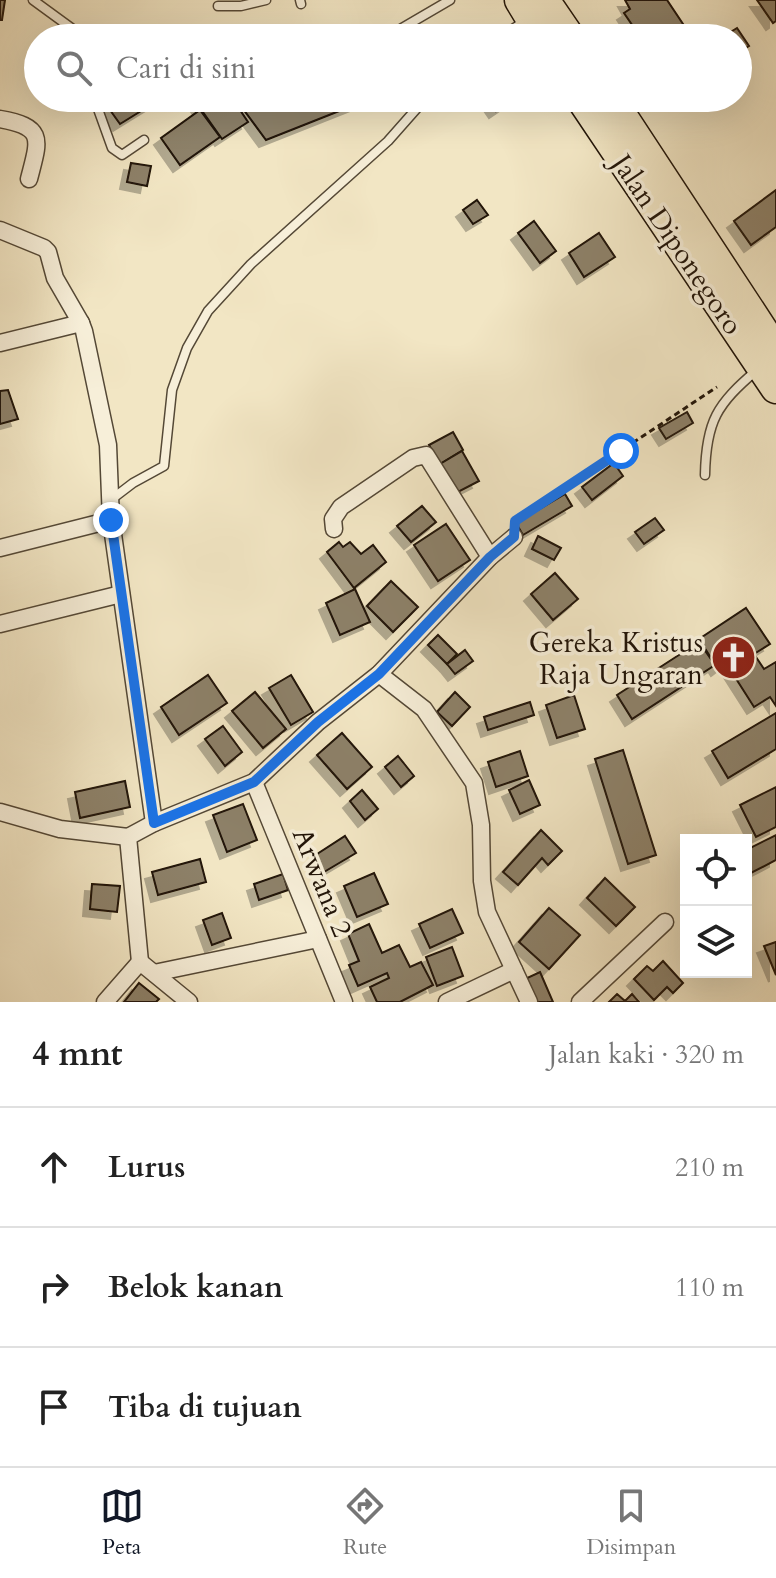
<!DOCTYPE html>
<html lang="id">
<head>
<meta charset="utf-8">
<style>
	:root { --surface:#fff; --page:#f6f6f6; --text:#222; --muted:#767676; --line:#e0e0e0; --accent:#111827 }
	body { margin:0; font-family:Cardo,serif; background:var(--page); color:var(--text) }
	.controls { position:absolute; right:24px; bottom:24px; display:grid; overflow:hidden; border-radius:0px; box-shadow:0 8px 32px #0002 }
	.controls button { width:72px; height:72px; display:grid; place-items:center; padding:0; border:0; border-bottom:2px solid var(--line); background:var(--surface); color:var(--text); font:40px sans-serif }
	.stop { position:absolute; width:24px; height:24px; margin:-18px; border:6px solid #1a73e8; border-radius:50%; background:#fff }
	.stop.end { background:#1a73e8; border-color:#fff; box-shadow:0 2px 8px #0008 }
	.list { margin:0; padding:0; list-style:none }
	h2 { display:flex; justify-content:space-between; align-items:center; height:104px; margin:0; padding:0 32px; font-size:34px }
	h2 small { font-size:26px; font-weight:400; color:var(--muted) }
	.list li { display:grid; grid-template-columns:52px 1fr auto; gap:24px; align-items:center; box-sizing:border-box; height:120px; padding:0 32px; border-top:2px solid var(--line) }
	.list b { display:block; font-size:30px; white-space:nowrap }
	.list em { font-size:26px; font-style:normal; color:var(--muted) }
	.icon { flex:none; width:44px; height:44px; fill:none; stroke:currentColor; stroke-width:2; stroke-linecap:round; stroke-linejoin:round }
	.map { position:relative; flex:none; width:776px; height:1002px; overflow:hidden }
	.search { position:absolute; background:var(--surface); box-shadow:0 8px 32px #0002; left:24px; right:24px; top:24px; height:88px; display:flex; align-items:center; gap:20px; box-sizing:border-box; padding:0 28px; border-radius:44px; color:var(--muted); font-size:30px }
	.sheet { height:464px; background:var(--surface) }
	nav { display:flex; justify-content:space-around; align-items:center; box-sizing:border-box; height:112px; border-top:2px solid var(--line); background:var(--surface); font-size:22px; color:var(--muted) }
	nav a { display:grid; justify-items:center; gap:4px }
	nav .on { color:var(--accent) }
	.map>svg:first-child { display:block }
</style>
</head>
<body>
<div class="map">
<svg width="776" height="1002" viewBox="0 0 776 1002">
	<defs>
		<filter id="shadow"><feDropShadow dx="-7" dy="7" stdDeviation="0" flood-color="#0004"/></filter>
	</defs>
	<rect width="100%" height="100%" fill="#f2e6c4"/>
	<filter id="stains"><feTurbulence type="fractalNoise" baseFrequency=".0025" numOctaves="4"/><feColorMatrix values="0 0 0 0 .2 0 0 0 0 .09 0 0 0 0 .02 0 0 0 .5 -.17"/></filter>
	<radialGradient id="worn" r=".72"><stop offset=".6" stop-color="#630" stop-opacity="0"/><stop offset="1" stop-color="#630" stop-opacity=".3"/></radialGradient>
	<g fill="#8d8169" stroke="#201307" stroke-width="2" filter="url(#shadow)">
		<polygon points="0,0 5,0 2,20 0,20"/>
		<polygon points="625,0 667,0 683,24 661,38 650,38 645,31 639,35 624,13 630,9"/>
		<polygon points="757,0 776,0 776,21 773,23"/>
		<polygon points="737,28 749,46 738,53 738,38 721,38"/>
		<polygon points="112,98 162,98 120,124 105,103"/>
		<polygon points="193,98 232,98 248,122 222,139"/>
		<polygon points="235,98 263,99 372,98 266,140"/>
		<polygon points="487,98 515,98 496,111"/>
		<polygon points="200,110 220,137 180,165 161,138"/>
		<polygon points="131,163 151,166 147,186 127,182"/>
		<polygon points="776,190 776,227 751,245 734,221"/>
		<polygon points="477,200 488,215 473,224 463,210"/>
		<polygon points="534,221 556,251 540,263 518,233"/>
		<polygon points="599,233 615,257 584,277 569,253"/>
		<polygon points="8,390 18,419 0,424 0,391"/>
		<polygon points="687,412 693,423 666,439 659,428"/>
		<polygon points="453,432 463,450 440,464 429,445"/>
		<polygon points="462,451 479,481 456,493 440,464"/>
		<polygon points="614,463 623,476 592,500 582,487"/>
		<polygon points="565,494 572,506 523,535 516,523"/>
		<polygon points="422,506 436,522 411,542 397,526"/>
		<polygon points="655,518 664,530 644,544 635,532"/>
		<polygon points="446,524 470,560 438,581 414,545"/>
		<polygon points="538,536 561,548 554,560 532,549"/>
		<polygon points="339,542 343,547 350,542 361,554 373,545 386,562 354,588 327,552"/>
		<polygon points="555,573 578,599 553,620 531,594"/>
		<polygon points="391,581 418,607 393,632 367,606"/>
		<polygon points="355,589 370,622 340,635 326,603"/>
		<polygon points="746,608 770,644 754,654 764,669 776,662 776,706 770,697 754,707 726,663 718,669 699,639"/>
		<polygon points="438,635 457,654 447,664 428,645"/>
		<polygon points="699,642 715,665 632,719 617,695"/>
		<polygon points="465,650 473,661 455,674 447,664"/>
		<polygon points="208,675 227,703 179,735 161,707"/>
		<polygon points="291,675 313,712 291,725 269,688"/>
		<polygon points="255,692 286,729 263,748 232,711"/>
		<polygon points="455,692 470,707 452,726 437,712"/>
		<polygon points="574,695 585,729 557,738 546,705"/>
		<polygon points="530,702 534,715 488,730 484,717"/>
		<polygon points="776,713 776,749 728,778 712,751"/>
		<polygon points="223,726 242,752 225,766 205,739"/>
		<polygon points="342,733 372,767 347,789 317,755"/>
		<polygon points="623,750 656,855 628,864 595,759"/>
		<polygon points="520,751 528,776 496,787 488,762"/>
		<polygon points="398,756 414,776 401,787 385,767"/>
		<polygon points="529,780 540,805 520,814 509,790"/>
		<polygon points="125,781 130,807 80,818 75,792"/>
		<polygon points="776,787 776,827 756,837 740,805"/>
		<polygon points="362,790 378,809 365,820 350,801"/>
		<polygon points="243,804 257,840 227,852 213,815"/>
		<polygon points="541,830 562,851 548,865 542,858 518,885 503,872"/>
		<polygon points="776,835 776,860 749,874 746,869 746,850"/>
		<polygon points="345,836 356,853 324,872 314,856"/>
		<polygon points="200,859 206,882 158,895 152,872"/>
		<polygon points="374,873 388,904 357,917 344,886"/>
		<polygon points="283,874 288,890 259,900 254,884"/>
		<polygon points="605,878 635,907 616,926 587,898"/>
		<polygon points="92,884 120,886 117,912 90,909"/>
		<polygon points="549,908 580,935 549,969 519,942"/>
		<polygon points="452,909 463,933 430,948 419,924"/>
		<polygon points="222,913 231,938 212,945 203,920"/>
		<polygon points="369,924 382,953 399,945 410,967 421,962 433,985 400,1002 377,1002 370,987 389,978 387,973 358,986 349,965 359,961 348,934"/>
		<polygon points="776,942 776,975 764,946"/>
		<polygon points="452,947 463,976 437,986 426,957"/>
		<polygon points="663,961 683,983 673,993 667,987 654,1000 634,979 647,966 653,971"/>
		<polygon points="540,972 553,1002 535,1002 525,979"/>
		<polygon points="139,983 159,999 156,1002 124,1002"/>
		<polygon points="617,994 625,1001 632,994 639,1002 609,1002"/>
	</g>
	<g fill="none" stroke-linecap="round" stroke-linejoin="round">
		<defs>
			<g id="lane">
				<polyline points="33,0 85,38"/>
				<polyline points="300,0 301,4"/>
				<polyline points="218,6 241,6 266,0"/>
				<path d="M116,38C129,26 143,33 158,38"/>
				<polyline points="385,38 450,0"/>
				<polyline points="500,38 526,20"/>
				<polyline points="94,98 112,148 122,155 144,140"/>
				<path d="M705,475C706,421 717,404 757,370"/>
				<polyline points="112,499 133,483 164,466 172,390 187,348 208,311 251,264 388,141 426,98"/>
			</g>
			<g id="street">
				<path d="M0,119C46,127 39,140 29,179"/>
				<polyline points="0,230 44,248 48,252 55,278 81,323"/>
				<polyline points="0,343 81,323 84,331 108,445 111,520 154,823"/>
				<polyline points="334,529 333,519 341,507 413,458 426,455 490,557"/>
				<polyline points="0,548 111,520"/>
				<polyline points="0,624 121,594"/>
				<polyline points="379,674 424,709 474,783 481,825 482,881 487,912 529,1002"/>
				<polyline points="254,782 344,1002"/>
				<polyline points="0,812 60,829 128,837"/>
				<polyline points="140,962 128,837 154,823 254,782 318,722 379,674 490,557 514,537"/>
				<polyline points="154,973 318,939"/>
				<polyline points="105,1002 140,962 189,1002"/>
				<polyline points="447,1002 514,970"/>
				<polyline points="580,1002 665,922"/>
			</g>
			<g id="highway">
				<polyline points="520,0 543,38"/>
				<polyline points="544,0 570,38"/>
				<polyline points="581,98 776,388"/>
				<polyline points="610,98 776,351"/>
			</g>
		</defs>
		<use href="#lane" stroke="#544836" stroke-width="11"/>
		<use href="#street" stroke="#544836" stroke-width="19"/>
		<use href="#highway" stroke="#201307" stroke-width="33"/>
		<polyline stroke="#201307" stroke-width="3" stroke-dasharray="6 4" stroke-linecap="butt" points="516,520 717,387"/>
		<use href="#lane" stroke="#f7efd9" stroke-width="8"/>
		<use href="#street" stroke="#f7efd9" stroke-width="16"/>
		<use href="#highway" stroke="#f2e6c4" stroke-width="30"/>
	</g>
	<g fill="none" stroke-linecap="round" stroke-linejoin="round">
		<polyline stroke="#1a73e8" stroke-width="10" points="111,520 154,823 254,782 318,722 379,674 490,557 514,537 515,521 621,451"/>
	</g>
	<defs>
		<symbol id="church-disc" viewBox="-11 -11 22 22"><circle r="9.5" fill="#8f2418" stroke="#f7efd9"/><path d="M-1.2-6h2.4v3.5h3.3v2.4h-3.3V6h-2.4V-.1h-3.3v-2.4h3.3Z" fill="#fff"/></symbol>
	</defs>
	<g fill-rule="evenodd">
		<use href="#church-disc" x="708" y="632" width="51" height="51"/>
	</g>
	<g text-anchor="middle" stroke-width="7" stroke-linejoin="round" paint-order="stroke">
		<g font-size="28" fill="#201307" stroke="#f7efd9">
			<text transform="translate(678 244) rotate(56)" y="10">Jalan Diponegoro</text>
			<text transform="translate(323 882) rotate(68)" y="10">Arwana 2</text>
		</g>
		<g font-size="28" fill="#201307" stroke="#f7efd9" text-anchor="end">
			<text x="703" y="652">Gereka Kristus<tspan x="703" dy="32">Raja Ungaran</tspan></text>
		</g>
	</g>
	<rect width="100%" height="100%" filter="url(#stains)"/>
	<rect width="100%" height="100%" fill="url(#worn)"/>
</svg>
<div class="controls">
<button><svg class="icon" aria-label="locate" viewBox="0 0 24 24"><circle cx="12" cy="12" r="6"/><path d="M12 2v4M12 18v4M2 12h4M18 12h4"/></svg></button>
<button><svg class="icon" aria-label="layers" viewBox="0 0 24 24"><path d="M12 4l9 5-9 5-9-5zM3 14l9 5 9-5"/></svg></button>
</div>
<div class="stop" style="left:621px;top:451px"></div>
<div class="stop end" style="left:111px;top:520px"></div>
<div class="search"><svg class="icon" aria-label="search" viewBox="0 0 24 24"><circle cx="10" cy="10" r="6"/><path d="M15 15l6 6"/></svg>Cari di sini</div>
</div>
<section class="sheet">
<h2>4 mnt<small>Jalan kaki · 320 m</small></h2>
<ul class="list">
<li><svg class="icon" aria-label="ahead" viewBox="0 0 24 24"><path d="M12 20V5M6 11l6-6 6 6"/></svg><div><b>Lurus</b></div><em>210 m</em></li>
<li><svg class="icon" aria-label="right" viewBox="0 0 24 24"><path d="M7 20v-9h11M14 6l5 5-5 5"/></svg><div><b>Belok kanan</b></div><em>110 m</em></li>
<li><svg class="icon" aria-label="arrive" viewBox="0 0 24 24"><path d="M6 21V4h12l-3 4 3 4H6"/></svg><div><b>Tiba di tujuan</b></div></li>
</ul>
</section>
<nav>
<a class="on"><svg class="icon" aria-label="map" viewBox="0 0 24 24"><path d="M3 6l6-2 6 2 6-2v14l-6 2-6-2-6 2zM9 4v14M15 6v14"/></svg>Peta</a>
<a><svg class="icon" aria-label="directions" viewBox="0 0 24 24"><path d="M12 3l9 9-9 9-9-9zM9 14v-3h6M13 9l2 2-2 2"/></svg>Rute</a>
<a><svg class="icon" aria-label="saved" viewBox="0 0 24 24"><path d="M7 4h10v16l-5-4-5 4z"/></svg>Disimpan</a>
</nav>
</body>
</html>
